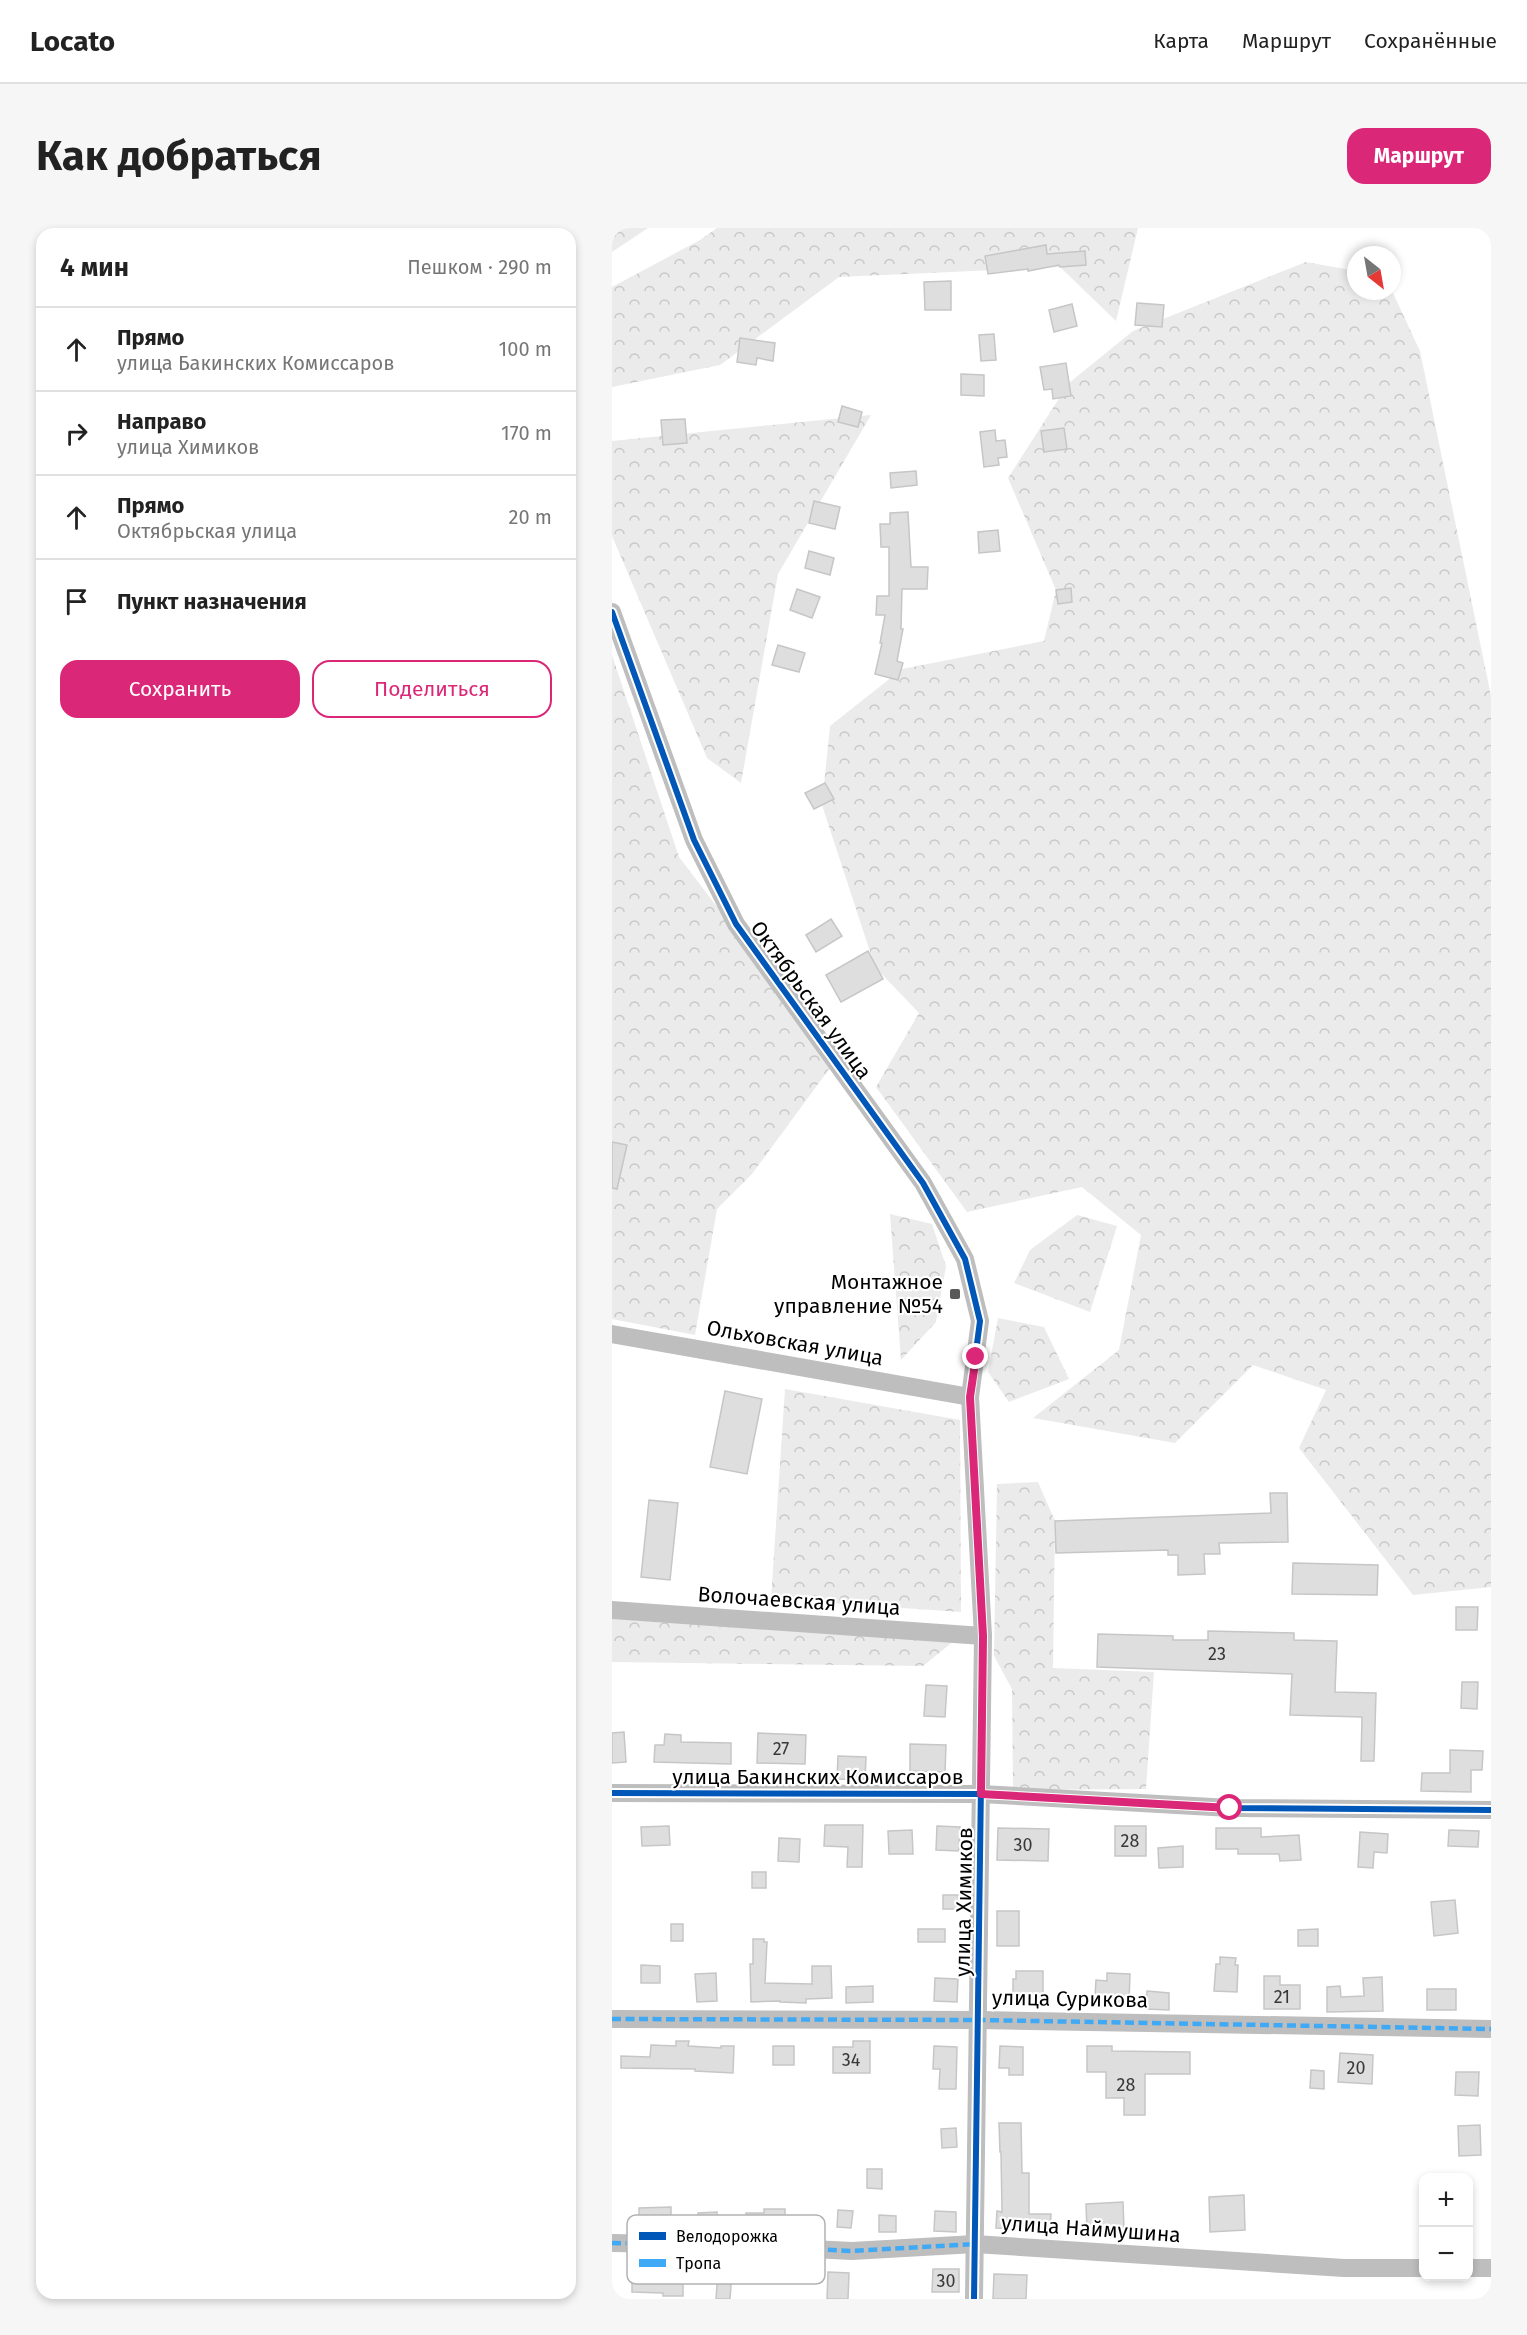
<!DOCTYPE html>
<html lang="ru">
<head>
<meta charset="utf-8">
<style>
	:root { --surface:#fff; --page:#f6f6f6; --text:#222; --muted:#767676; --line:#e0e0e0; --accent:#db2777 }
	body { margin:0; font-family:"Fira Sans",sans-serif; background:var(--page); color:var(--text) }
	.controls { position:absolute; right:18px; bottom:18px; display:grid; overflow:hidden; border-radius:12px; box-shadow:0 3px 9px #0003 }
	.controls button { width:54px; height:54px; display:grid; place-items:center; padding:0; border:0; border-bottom:2px solid var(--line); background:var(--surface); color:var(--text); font:30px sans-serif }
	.compass { position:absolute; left:735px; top:18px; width:54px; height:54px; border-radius:50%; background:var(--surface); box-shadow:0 3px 9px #0003; rotate:149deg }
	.stop { position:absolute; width:18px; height:18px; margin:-14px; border:4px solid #db2777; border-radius:50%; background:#fff }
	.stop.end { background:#db2777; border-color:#fff; box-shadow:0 2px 6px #0008 }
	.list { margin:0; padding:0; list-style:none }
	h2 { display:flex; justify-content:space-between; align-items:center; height:78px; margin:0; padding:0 24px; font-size:26px }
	h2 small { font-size:20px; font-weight:400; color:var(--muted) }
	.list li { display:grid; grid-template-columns:39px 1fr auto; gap:18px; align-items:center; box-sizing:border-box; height:84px; padding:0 24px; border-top:2px solid var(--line) }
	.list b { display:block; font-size:22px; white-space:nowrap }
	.list p { margin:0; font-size:20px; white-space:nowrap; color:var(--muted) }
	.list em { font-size:20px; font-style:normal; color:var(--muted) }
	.actions { display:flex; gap:12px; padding:18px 24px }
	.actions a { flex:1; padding:14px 0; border:2px solid var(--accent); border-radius:18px; text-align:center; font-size:21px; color:var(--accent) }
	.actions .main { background:var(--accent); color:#fff }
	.icon { flex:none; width:33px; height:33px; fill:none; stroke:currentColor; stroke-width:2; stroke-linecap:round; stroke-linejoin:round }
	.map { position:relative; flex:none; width:879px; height:2071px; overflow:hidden; border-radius:18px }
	header { display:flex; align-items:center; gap:36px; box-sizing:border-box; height:84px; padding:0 30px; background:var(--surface); border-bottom:2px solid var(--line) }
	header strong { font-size:28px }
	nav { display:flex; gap:33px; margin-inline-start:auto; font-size:21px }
	.intro { display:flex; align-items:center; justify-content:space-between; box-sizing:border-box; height:144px; padding:0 36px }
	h1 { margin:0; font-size:42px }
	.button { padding:15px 27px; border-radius:18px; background:var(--accent); color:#fff; font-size:21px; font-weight:700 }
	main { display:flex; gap:36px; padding:0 36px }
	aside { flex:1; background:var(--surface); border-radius:18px; box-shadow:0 3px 9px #0003 }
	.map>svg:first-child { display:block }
</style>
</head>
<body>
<header>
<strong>Locato</strong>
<nav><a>Карта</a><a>Маршрут</a><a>Сохранённые</a></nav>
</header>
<div class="intro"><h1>Как добраться</h1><a class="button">Маршрут</a></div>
<main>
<aside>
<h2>4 мин<small>Пешком · 290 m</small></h2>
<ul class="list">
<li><svg class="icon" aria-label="ahead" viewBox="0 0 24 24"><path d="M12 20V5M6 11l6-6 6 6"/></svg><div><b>Прямо</b><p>улица Бакинских Комиссаров</p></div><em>100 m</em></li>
<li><svg class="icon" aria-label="right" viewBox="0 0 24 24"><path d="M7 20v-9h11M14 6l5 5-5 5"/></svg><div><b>Направо</b><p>улица Химиков</p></div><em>170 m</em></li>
<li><svg class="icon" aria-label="ahead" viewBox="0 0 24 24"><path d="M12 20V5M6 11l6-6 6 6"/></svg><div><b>Прямо</b><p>Октябрьская улица</p></div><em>20 m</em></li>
<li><svg class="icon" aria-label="arrive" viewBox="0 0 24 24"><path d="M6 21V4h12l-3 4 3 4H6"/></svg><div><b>Пункт назначения</b></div></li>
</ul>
<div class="actions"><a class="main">Сохранить</a><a>Поделиться</a></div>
</aside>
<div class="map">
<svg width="879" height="2071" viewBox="0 0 879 2071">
	<defs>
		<pattern id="forest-crowns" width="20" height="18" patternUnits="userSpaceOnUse" patternTransform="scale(1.5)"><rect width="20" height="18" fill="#ebebeb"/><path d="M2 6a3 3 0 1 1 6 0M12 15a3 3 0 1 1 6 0" fill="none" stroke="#c8c8c8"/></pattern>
	</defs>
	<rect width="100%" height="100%" fill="#fff"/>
	<g fill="url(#forest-crowns)">
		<polygon points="0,0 36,0 0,24"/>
		<polygon points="105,0 526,0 504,93 448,39 227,49 108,137 0,159 0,59 88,12"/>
		<polygon points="694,34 744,43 744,63 780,63 808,123 879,468 879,1359 801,1367 687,1220 714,1162 641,1137 563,1215 421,1190 507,1122 529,1007 470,959 355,984 264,859 307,785 263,739 210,577 218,498 290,441 432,413 444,362 396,250 457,155 521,103"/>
		<polygon points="259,187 166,346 129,555 95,530 0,308 0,213"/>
		<polygon points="0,427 67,629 223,833 140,946 105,981 83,1107 0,1091"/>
		<polygon points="278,986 320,996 334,1038 324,1094 289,1132"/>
		<polygon points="465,987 505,998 478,1084 402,1055 418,1022"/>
		<polygon points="386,1090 432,1099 457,1151 397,1174 376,1144"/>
		<polygon points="173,1161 348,1192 349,1384 159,1371"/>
		<polygon points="426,1254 443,1293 441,1440 542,1444 534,1561 401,1562 400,1461 382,1428 385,1256"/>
		<polygon points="0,1388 343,1412 311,1438 0,1434"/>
	</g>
	<g fill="#dedede" stroke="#c6c6c6" stroke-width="1.5">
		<polygon points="434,17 435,26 473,23 474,37 448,39 447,37 416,43 416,41 376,46 373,28"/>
		<polygon points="339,53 339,82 313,82 312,54"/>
		<polygon points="525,75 552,77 550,99 523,97"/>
		<polygon points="460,76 465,98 442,104 437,82"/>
		<polygon points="382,106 384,132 369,133 367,107"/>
		<polygon points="128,110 163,115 161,133 145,130 144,137 125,134"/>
		<polygon points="454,135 459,168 441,171 440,161 432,162 428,139"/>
		<polygon points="349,146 372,147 372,168 349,167"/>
		<polygon points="230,178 250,184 246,199 226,194"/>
		<polygon points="73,191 75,215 51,217 49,192"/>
		<polygon points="452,200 455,221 432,224 429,203"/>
		<polygon points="383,202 384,213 393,212 395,229 386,230 387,237 372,239 368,204"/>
		<polygon points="304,243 305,257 279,260 278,245"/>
		<polygon points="202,273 228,279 223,301 197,295"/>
		<polygon points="296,284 299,339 316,339 315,361 290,361 289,401 291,401 285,433 291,435 286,452 263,446 270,415 268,415 273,387 264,387 265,368 277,368 277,319 269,319 268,296 278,296 278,285"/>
		<polygon points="386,302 388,323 367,325 366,304"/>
		<polygon points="197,323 222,330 218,347 193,340"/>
		<polygon points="459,360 460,374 446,376 444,362"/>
		<polygon points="185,361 208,369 200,390 178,382"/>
		<polygon points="166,417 193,425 187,444 160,437"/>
		<polygon points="213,555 222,571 202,581 193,565"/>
		<polygon points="219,691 230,708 204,724 194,707"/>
		<polygon points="256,723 271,751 229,774 214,747"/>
		<polygon points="0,914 15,917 5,961 0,960"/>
		<polygon points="113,1163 150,1171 135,1246 98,1239"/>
		<polygon points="658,1265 675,1265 676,1314 607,1315 608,1326 592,1326 593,1346 566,1347 566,1327 556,1327 556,1322 444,1325 443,1293 659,1285"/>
		<polygon points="37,1272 66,1275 58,1352 29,1349"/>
		<polygon points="681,1335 766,1337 765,1367 680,1366"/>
		<polygon points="844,1379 866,1379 865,1402 844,1402"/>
		<polygon points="596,1403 682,1405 682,1412 725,1413 723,1464 764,1465 762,1533 749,1533 750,1489 678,1487 680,1446 485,1439 486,1406 561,1408 561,1412 596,1412"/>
		<polygon points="850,1454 866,1454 865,1481 849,1480"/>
		<polygon points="314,1457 335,1458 333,1489 312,1488"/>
		<polygon points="12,1504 14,1534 0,1535 0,1505"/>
		<polygon points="146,1505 194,1507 193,1536 145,1535"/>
		<polygon points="53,1506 69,1507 69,1514 119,1515 119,1536 42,1534 43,1517 52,1517"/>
		<polygon points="298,1516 334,1517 333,1544 298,1543"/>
		<polygon points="838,1522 871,1523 870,1542 859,1542 859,1564 809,1563 810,1545 838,1545"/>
		<polygon points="226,1528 254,1529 253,1552 225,1551"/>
		<polygon points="213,1597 251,1597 250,1639 235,1639 236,1619 212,1618"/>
		<polygon points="57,1598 58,1617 30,1618 29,1599"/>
		<polygon points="325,1598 348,1599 347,1623 324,1622"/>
		<rect x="503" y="1598" width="31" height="30"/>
		<polygon points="386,1600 437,1601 436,1633 385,1632"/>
		<polygon points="604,1600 649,1600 649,1609 687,1607 689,1632 668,1633 667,1626 626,1626 626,1621 604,1621"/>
		<polygon points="300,1602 301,1626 277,1626 276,1603"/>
		<polygon points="837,1602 867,1603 866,1619 836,1618"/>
		<polygon points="748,1604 776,1606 775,1625 762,1624 761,1640 746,1639"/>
		<polygon points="167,1610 188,1611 187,1634 166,1633"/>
		<polygon points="571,1618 571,1639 547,1640 546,1620"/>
		<rect x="140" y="1644" width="14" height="16"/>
		<rect x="331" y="1667" width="15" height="14"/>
		<polygon points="843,1672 846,1705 822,1708 819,1674"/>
		<rect x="385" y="1683" width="22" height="35"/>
		<rect x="59" y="1696" width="12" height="17"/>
		<rect x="306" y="1701" width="27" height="13"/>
		<polygon points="706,1701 706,1718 686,1718 686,1702"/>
		<polygon points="141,1711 152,1711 152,1714 155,1714 153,1755 200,1756 200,1738 219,1738 220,1770 194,1771 194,1775 168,1774 168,1773 139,1774 138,1736 141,1736"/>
		<polygon points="608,1729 624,1730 623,1737 626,1737 625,1764 602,1763 604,1736 608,1736"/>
		<polygon points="29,1737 48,1738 48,1755 29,1755"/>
		<polygon points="404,1743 431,1743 431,1769 401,1769 401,1751 404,1751"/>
		<polygon points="104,1745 105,1773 85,1774 83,1746"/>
		<polygon points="495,1745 518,1746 517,1774 495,1773 495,1768 483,1768 484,1752 495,1753"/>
		<polygon points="652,1748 668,1748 668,1757 688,1757 688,1781 652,1781"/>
		<polygon points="770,1749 771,1783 715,1784 715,1759 728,1758 729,1769 752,1768 751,1750"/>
		<polygon points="323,1750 346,1751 345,1774 322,1773"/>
		<polygon points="261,1758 261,1774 234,1775 234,1759"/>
		<rect x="815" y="1761" width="29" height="21"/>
		<polygon points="535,1763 557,1765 557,1782 534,1781"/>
		<polygon points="64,1813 77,1813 76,1818 109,1820 109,1818 122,1818 121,1845 83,1843 83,1841 9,1840 9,1828 38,1829 39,1817 64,1818"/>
		<polygon points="241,1813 258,1813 258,1845 221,1845 221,1819 241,1819"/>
		<rect x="161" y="1818" width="21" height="19"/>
		<polygon points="322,1818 345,1819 344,1861 327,1861 328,1841 321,1841"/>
		<polygon points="388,1818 411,1819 411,1847 397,1847 397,1840 387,1840"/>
		<polygon points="475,1818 500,1818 500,1823 578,1824 578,1846 533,1846 533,1887 512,1887 512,1870 494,1870 494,1844 475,1844"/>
		<polygon points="728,1825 761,1827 760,1856 726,1854"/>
		<polygon points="699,1842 712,1843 712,1861 698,1860"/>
		<polygon points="844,1844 867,1844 866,1868 843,1867"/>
		<polygon points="387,1895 409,1895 410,1945 417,1945 417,1986 439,1986 438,2002 384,2000 385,1983 390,1984 389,1924 388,1924"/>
		<polygon points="868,1897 869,1927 847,1928 846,1898"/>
		<polygon points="344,1900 345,1919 330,1920 329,1901"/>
		<polygon points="255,1941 270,1941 270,1961 255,1960"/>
		<polygon points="632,1967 633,2002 598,2004 597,1969"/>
		<polygon points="511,1974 512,2001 475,2003 474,1976"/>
		<polygon points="59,1979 59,1998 27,1999 27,1980"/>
		<polygon points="152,1981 173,1981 173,1999 134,1999 134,1985 152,1985"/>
		<polygon points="226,1982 241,1983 239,2000 225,1999"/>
		<polygon points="323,1983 344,1984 344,2004 322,2003"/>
		<polygon points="105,1984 105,1997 86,1997 86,1985"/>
		<polygon points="267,1987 284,1988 284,2004 267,2004"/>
		<polygon points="51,2040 71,2040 71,2068 51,2068 51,2065 20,2064 20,2041"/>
		<polygon points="321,2041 347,2041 347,2064 320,2064"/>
		<polygon points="106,2043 120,2044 118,2071 104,2071"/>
		<polygon points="216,2044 237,2045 236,2071 215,2071"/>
		<polygon points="382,2046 415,2047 414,2071 381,2071"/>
	</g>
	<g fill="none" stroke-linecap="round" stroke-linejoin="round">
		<g stroke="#bebebe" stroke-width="18">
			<polyline points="0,384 82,612 124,696 311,955 353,1031 368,1093 358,1169 371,1408 362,2071"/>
			<polyline points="0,1106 358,1169"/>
			<polyline points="0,1382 371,1408"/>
			<polyline points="0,1565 369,1566 618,1580 879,1582"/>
			<polyline points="0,1791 367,1792 879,1801"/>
			<polyline points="0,2015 118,2017 240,2023 363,2016 732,2040 812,2040"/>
			<polyline points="856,2040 879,2040"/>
		</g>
		<g stroke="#3fa9f5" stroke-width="4.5" stroke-dasharray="9 4.5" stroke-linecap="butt">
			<polyline points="0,1791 367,1792 879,1801"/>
			<polyline points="0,2015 118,2017 240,2023 363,2016"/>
		</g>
		<defs>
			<g id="cycleway">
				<polyline points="0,384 82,612 124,696 311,955 353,1031 368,1093 358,1169 371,1408 362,2071"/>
				<polyline points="0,1565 369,1566 618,1580 879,1582"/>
			</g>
		</defs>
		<use href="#cycleway" stroke="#fff" stroke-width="10"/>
		<use href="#cycleway" stroke="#0057b8" stroke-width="6"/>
	</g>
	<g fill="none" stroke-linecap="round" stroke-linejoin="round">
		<polyline stroke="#db2777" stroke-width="8" points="364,1129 358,1169 371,1408 369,1566 618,1580"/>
	</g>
	<rect fill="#595959" stroke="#fff" stroke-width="2" x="337" y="1060" width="12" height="12" rx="3"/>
	<g text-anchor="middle" stroke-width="4.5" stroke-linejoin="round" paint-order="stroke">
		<g font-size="18" fill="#383838">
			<text x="605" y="1432">23</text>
			<text x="169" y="1527">27</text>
			<text x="518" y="1619">28</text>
			<text x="411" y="1623">30</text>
			<text x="670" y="1775">21</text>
			<text x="239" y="1838">34</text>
			<text x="744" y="1846">20</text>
			<text x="514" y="1863">28</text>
			<text x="334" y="2059">30</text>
		</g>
		<g font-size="21" fill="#000" stroke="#fff">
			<text transform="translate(199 772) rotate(54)" y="7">Октябрьская улица</text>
			<text transform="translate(183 1115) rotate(10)" y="7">Ольховская улица</text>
			<text transform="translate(187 1373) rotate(4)" y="7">Волочаевская улица</text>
			<text x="206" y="1556">улица Бакинских Комиссаров</text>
			<text transform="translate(352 1674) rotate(-89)" y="7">улица Химиков</text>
			<text transform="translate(458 1771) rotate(1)" y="7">улица Сурикова</text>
			<text transform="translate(479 2001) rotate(4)" y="7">улица Наймушина</text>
		</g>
		<g font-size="21" fill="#000" stroke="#fff" text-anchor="end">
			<text x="331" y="1061">Монтажное<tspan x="331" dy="24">управление №54</tspan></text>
		</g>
	</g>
	<rect x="15" y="1987" width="198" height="69" rx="9" fill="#fff" stroke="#b2b2b2" stroke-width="1.5"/>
	<rect x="27" y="2004" width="27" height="8" fill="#0057b8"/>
	<rect x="27" y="2031" width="27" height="8" fill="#3fa9f5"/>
	<g font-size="16" fill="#000">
		<text x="64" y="2014">Велодорожка</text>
		<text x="64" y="2041">Тропа</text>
	</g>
</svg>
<div class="controls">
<button>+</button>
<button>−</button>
</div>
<svg class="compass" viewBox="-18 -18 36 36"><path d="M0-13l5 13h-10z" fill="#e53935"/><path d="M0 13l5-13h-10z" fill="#767676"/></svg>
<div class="stop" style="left:618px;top:1580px"></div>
<div class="stop end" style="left:364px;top:1129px"></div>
</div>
</main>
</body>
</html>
